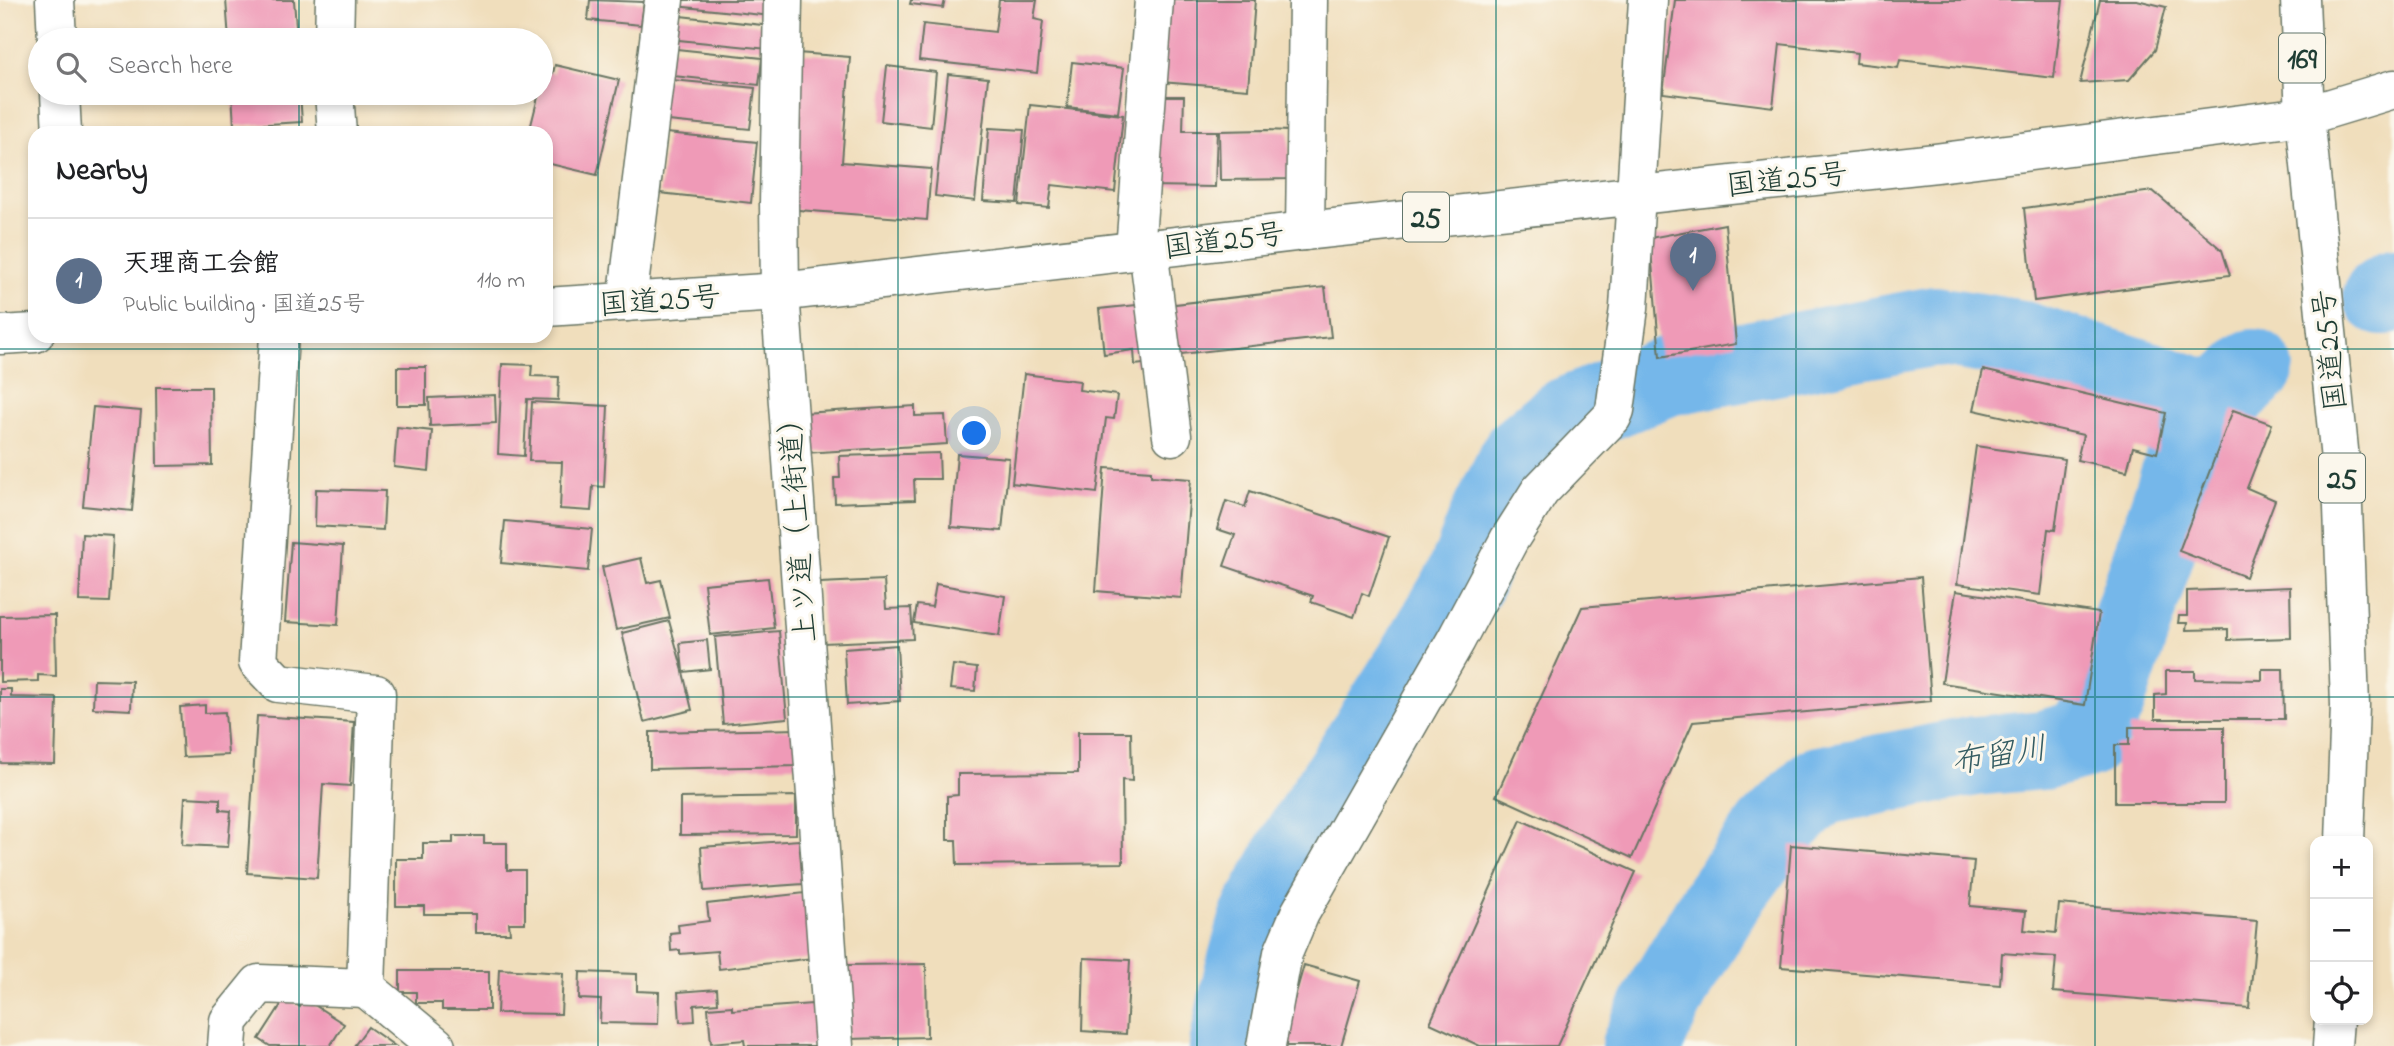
<!DOCTYPE html>
<html lang="en">
<head>
<meta charset="utf-8">
<style>
	:root { --surface:#fff; --page:#f2f2f2; --text:#202124; --muted:#757577; --line:#e0e0e0; --accent:#1f6fb2 }
	body { margin:0; font-family:"Indie Flower","Klee One",sans-serif; background:var(--page); color:var(--text) }
	.controls { position:absolute; right:21px; bottom:21px; display:grid; overflow:hidden; border-radius:14px; box-shadow:0 4px 10px #0003 }
	.controls button { width:63px; height:63px; display:grid; place-items:center; padding:0; border:0; border-bottom:2px solid var(--line); background:var(--surface); color:var(--text); font:35px sans-serif }
	.you { position:absolute; left:975px; top:434px; width:24px; height:24px; margin:-18px; border:5px solid #fff; border-radius:50%; background:#1a73e8; box-shadow:0 0 0 10px #1a73e833 }
	.badge { display:grid; place-items:center; width:46px; height:46px; border-radius:50%; background:var(--accent); color:#fff; font-size:23px; font-weight:700 }
	.pin { position:absolute; translate:-50% -58px; filter:drop-shadow(0 2px 4px #0008) }
	.pin::after { content:''; position:absolute; top:37px; width:24px; height:21px; background:inherit; clip-path:polygon(0 0,100% 0,50% 100%) }
	.list { margin:0; padding:0; list-style:none }
	h2 { display:flex; justify-content:space-between; align-items:center; height:91px; margin:0; padding:0 28px; font-size:30px }
	h2 small { font-size:23px; font-weight:400; color:var(--muted) }
	.list li { display:grid; grid-template-columns:46px 1fr auto; gap:21px; align-items:center; box-sizing:border-box; height:126px; padding:0 28px; border-top:2px solid var(--line) }
	.list b { display:block; font-size:26px; white-space:nowrap }
	.list p { margin:0; font-size:23px; white-space:nowrap; color:var(--muted) }
	.list em { font-size:23px; font-style:normal; color:var(--muted) }
	.icon { flex:none; width:38px; height:38px; fill:none; stroke:currentColor; stroke-width:2; stroke-linecap:round; stroke-linejoin:round }
	.map { position:relative; flex:none; width:2394px; height:1046px; overflow:hidden }
	.search { position:absolute; background:var(--surface); box-shadow:0 4px 10px #0003; left:28px; top:28px; width:525px; height:77px; display:flex; align-items:center; gap:18px; box-sizing:border-box; padding:0 24px; border-radius:38px; color:var(--muted); font-size:26px }
	.panel { position:absolute; background:var(--surface); box-shadow:0 4px 10px #0003; left:28px; top:126px; width:525px; height:217px; border-radius:21px }
	.map>svg:first-child { display:block }
</style>
</head>
<body>
<div class="map">
<svg width="2394" height="1046" viewBox="0 0 2394 1046">
	<rect width="100%" height="100%" fill="#fbf7ec"/>
	<filter id="ink" filterUnits="userSpaceOnUse"><feTurbulence type="fractalNoise" baseFrequency=".0143" numOctaves="2"/><feDisplacementMap in="SourceGraphic" scale="14" xChannelSelector="R" yChannelSelector="G"/><feConvolveMatrix kernelMatrix="1 2 1 2 8 2 1 2 1" color-interpolation-filters="sRGB"/></filter>
	<filter id="wash" filterUnits="userSpaceOnUse"><feTurbulence type="fractalNoise" baseFrequency=".00686" numOctaves="4" result="noise"/><feDisplacementMap in="SourceGraphic" scale="28" xChannelSelector="R" yChannelSelector="G"/><feGaussianBlur stdDeviation="1.57" result="paint"/><feColorMatrix in="noise" values="0 0 0 0 0 0 0 0 0 0 0 0 0 0 0 0 0 1.4 0 .05"/><feComposite in="paint" operator="in"/></filter>
	<g filter="url(#wash)">
		<rect width="100%" height="100%" fill="#f0debc"/>
		<g fill="none" stroke-linecap="round" stroke-linejoin="round">
			<g stroke="#75b7ea" stroke-width="80">
				<polyline points="2383,296 2394,289"/>
				<polyline points="1229,1046 1243,978 1260,917 1301,841 1414,666 1464,582 1491,514 1521,454 1564,418 1668,376 1935,326 2016,339 2217,403"/>
				<polyline points="1641,1046 1669,988 1723,898 1772,832 1819,786 1975,756 2043,750 2085,739 2105,702 2193,437 2217,403 2254,369"/>
			</g>
		</g>
		<g id="blocks">
			<g fill="#ef9ab7">
				<polygon points="226,0 294,0 297,40 229,40"/>
				<polygon points="590,0 644,2 641,25 588,20"/>
				<polygon points="675,0 774,0 773,16 675,6"/>
				<polygon points="911,0 945,0 943,8 910,4"/>
				<polygon points="999,0 1037,0 1034,19 1043,21 1037,73 919,60 923,24 995,32"/>
				<polygon points="1168,0 1255,0 1248,89 1161,82"/>
				<polygon points="1675,0 2063,0 2054,78 1900,60 1898,68 1856,63 1857,53 1780,44 1773,107 1663,93"/>
				<polygon points="2100,0 2137,0 2166,7 2155,50 2129,80 2080,83"/>
				<polygon points="671,15 771,26 768,49 669,39"/>
				<polygon points="667,48 762,58 759,85 664,75"/>
				<polygon points="797,53 850,57 842,162 931,169 927,220 786,209"/>
				<polygon points="1072,62 1124,68 1118,113 1067,107"/>
				<polygon points="555,65 619,80 597,175 546,163 546,133 529,133 539,93 541,93 544,71 553,73"/>
				<polygon points="887,66 936,72 931,127 881,121"/>
				<polygon points="948,74 988,78 975,201 935,196"/>
				<polygon points="662,79 755,88 750,129 658,120"/>
				<polygon points="232,93 300,93 302,122 234,126"/>
				<polygon points="1152,96 1184,96 1183,131 1217,131 1215,187 1149,186"/>
				<polygon points="1030,105 1123,115 1115,192 1052,185 1049,208 1019,205"/>
				<polygon points="989,128 1024,130 1017,203 983,201"/>
				<polygon points="1267,130 1289,131 1290,179 1220,180 1219,131"/>
				<polygon points="666,133 757,142 751,203 660,193"/>
				<polygon points="2153,191 2222,250 2230,275 2034,301 2024,208"/>
				<polygon points="1725,224 1736,344 1660,357 1650,238"/>
				<polygon points="1325,287 1331,337 1173,355 1167,305"/>
				<polygon points="1146,304 1152,363 1135,365 1134,350 1104,354 1099,309"/>
				<polygon points="502,364 532,365 531,376 559,377 558,400 527,399 524,456 498,454"/>
				<rect x="397" y="367" width="29" height="38"/>
				<polygon points="1983,370 2166,413 2157,453 2133,447 2127,471 2077,460 2083,435 1974,410"/>
				<polygon points="1024,374 1080,381 1079,390 1117,395 1114,419 1106,418 1097,493 1012,483"/>
				<polygon points="156,387 211,387 212,465 157,466"/>
				<polygon points="495,395 496,423 430,426 429,398"/>
				<polygon points="532,402 608,406 604,487 593,486 591,511 560,509 562,462 529,461"/>
				<polygon points="915,406 915,416 945,415 947,444 805,453 803,413"/>
				<polygon points="93,407 141,411 132,511 83,506"/>
				<polygon points="2233,410 2272,424 2247,488 2275,500 2246,577 2179,551"/>
				<polygon points="397,427 432,431 429,471 394,467"/>
				<polygon points="1976,446 2065,459 2055,530 2048,529 2040,595 1957,584"/>
				<polygon points="939,453 940,479 914,479 915,500 835,503 834,478 840,478 839,456"/>
				<polygon points="957,454 1009,458 1002,531 951,527"/>
				<polygon points="1105,468 1151,471 1151,476 1191,479 1181,598 1096,591"/>
				<polygon points="316,489 385,491 383,530 315,526"/>
				<polygon points="1250,491 1389,537 1369,596 1362,593 1354,617 1311,602 1313,596 1224,566 1235,535 1217,529 1226,501 1245,507"/>
				<polygon points="505,521 592,529 588,571 501,563"/>
				<polygon points="82,534 113,536 109,602 79,601"/>
				<polygon points="291,542 343,546 338,625 285,622"/>
				<polygon points="641,558 647,583 661,580 670,618 616,630 602,567"/>
				<polygon points="1921,577 1931,701 1693,722 1632,858 1496,796 1582,607"/>
				<polygon points="768,578 774,628 710,635 704,584"/>
				<polygon points="884,580 886,609 911,608 913,639 823,643 820,583"/>
				<polygon points="936,584 1005,596 999,636 914,623 917,605 932,607"/>
				<polygon points="2290,587 2291,638 2228,640 2228,629 2186,630 2187,623 2178,623 2179,616 2187,616 2187,591"/>
				<polygon points="1956,591 2099,613 2085,705 1942,683"/>
				<polygon points="55,615 56,676 38,675 38,681 0,682 0,616"/>
				<polygon points="669,621 683,671 680,643 707,640 710,669 683,672 692,710 644,722 622,633"/>
				<polygon points="779,631 787,718 723,724 715,637"/>
				<polygon points="897,645 900,701 847,705 844,649"/>
				<polygon points="953,665 977,668 975,691 950,689"/>
				<polygon points="2262,669 2283,669 2284,719 2155,719 2155,695 2166,694 2166,671 2195,671 2195,679 2262,680"/>
				<polygon points="94,680 132,681 131,710 93,708"/>
				<polygon points="0,689 11,689 11,697 57,698 55,764 0,763"/>
				<polygon points="205,705 205,713 225,712 228,755 183,757 180,707"/>
				<polygon points="257,716 354,722 350,786 323,784 317,878 247,873"/>
				<polygon points="2129,727 2224,727 2224,803 2115,803 2115,745 2129,745"/>
				<polygon points="798,729 798,766 650,769 650,732"/>
				<polygon points="1078,732 1131,732 1132,781 1122,780 1123,863 957,865 956,840 947,840 947,796 958,795 958,774 1078,773"/>
				<polygon points="796,796 796,834 680,835 680,798"/>
				<polygon points="185,797 220,799 220,810 231,811 228,847 182,845"/>
				<polygon points="1521,820 1636,872 1557,1046 1480,1046 1430,1023"/>
				<polygon points="453,836 484,836 484,843 507,843 507,870 525,870 525,923 509,923 510,933 475,933 475,914 424,914 424,906 396,906 396,859 423,859 423,843 453,843"/>
				<polygon points="799,840 803,884 704,891 701,847"/>
				<polygon points="1791,845 1974,861 1970,906 2026,911 2024,930 2056,933 2059,904 2257,921 2249,1008 2053,992 2056,957 2002,953 2000,985 1781,967"/>
				<polygon points="805,893 813,958 719,969 717,951 680,954 680,950 671,951 670,933 679,932 678,925 709,921 707,904"/>
				<polygon points="1084,958 1130,960 1126,1034 1082,1031"/>
				<polygon points="926,964 927,1037 848,1039 847,965"/>
				<polygon points="1304,965 1360,981 1341,1046 1281,1046"/>
				<polygon points="499,969 563,973 561,1014 497,1013"/>
				<polygon points="400,971 489,971 489,1010 442,1010 442,1003 416,1003 416,992 400,992"/>
				<polygon points="580,972 637,974 637,991 659,992 658,1024 600,1023 601,1000 579,999"/>
				<polygon points="717,989 718,1003 694,1005 695,1021 680,1022 678,992"/>
				<polygon points="286,997 300,1007 305,999 344,1024 330,1046 270,1046 259,1039"/>
				<polygon points="812,1004 816,1046 745,1046 744,1040 711,1043 708,1008 732,1006 732,1010"/>
				<polygon points="368,1027 395,1046 354,1046"/>
			</g>
		</g>
	</g>
	<g filter="url(#ink)">
		<use href="#blocks" fill-opacity="0" stroke="#687564" stroke-width="2"/>
		<g fill="none" stroke-linecap="round" stroke-linejoin="round">
			<defs>
				<g id="minor">
					<polyline points="55,0 57,40"/>
					<polyline points="783,0 779,203 780,292 834,1046"/>
					<polyline points="334,40 335,0"/>
					<polyline points="60,93 62,133"/>
					<polyline points="334,93 337,133"/>
					<polyline points="2305,116 2394,89"/>
					<polyline points="1305,231 1308,0"/>
					<polyline points="1148,249 1172,436"/>
					<polyline points="1135,250 1154,0"/>
					<polyline points="627,302 664,0"/>
					<polyline points="366,988 436,1046"/>
					<polyline points="227,1046 229,1021 259,984 366,988 376,694 278,683 258,662 279,336"/>
					<polyline points="1266,1046 1283,953 1300,913 1456,640 1509,540 1540,491 1612,417 1615,410 1629,308 1648,0"/>
				</g>
				<g id="highway">
					<polyline points="2300,0 2305,116 2342,479 2350,705 2345,841"/>
					<polyline points="546,307 780,292 1305,231 1936,163 2305,116"/>
					<polyline points="0,335 35,333"/>
					<polyline points="2332,1046 2334,1020"/>
				</g>
			</defs>
			<use href="#minor" stroke="#687564" stroke-width="41"/>
			<use href="#highway" stroke="#687564" stroke-width="41"/>
			<use href="#minor" stroke="#fff" stroke-width="38"/>
			<use href="#highway" stroke="#fff" stroke-width="38"/>
		</g>
	</g>
	<path fill="none" stroke="#0f766e" stroke-width="2" stroke-opacity="0.55" d="M299,0V40M598,0V1046M898,0V1046M1197,0V1046M1496,0V1046M1796,0V1046M2095,0V1046M299,93V133M299,336V1046M0,349H2394M0,697H2394"/>
	<g text-anchor="middle" stroke-width="6" stroke-linejoin="round" paint-order="stroke">
		<g fill="#fbf7ec" stroke="#61756b" stroke-width="2">
			<rect x="2279" y="33.5" width="46" height="49" rx="5"/>
			<rect x="1403" y="192.5" width="46" height="49" rx="5"/>
			<rect x="2319" y="453.5" width="46" height="49" rx="5"/>
		</g>
		<g font-size="28" font-weight="bold" fill="#1f3d34">
			<text x="2302" y="68">169</text>
			<text x="1426" y="227">25</text>
			<text x="2342" y="488">25</text>
		</g>
		<g font-size="30" fill="#1f3d34" stroke="#fbf7ec">
			<text transform="translate(1787 179) rotate(-6)" y="10">国道25号</text>
			<text transform="translate(1224 240) rotate(-7)" y="10">国道25号</text>
			<text transform="translate(660 300) rotate(-4)" y="10">国道25号</text>
			<text transform="translate(2329 350) rotate(-96)" y="10">国道25号</text>
			<text transform="translate(797 523) rotate(-94)" y="10">上ツ道（上街道）</text>
		</g>
		<g font-size="32" font-style="italic" fill="#345c62" stroke="#fbf7ec">
			<text transform="translate(1999 754) rotate(-9)" y="11">布留川</text>
		</g>
	</g>
</svg>
<div class="controls">
<button>+</button>
<button>−</button>
<button><svg class="icon" aria-label="locate" viewBox="0 0 24 24"><circle cx="12" cy="12" r="6"/><path d="M12 2v4M12 18v4M2 12h4M18 12h4"/></svg></button>
</div>
<div class="you"></div>
<div class="pin badge" style="left:1693px;top:291px;background:#5c6f8a">1</div>
<div class="search"><svg class="icon" aria-label="search" viewBox="0 0 24 24"><circle cx="10" cy="10" r="6"/><path d="M15 15l6 6"/></svg>Search here</div>
<section class="panel">
<h2>Nearby<small></small></h2>
<ul class="list">
<li><span class="badge" style="background:#5c6f8a">1</span><div><b>天理商工会館</b><p>Public building · 国道25号</p></div><em>110 m</em></li>
</ul>
</section>
</div>
</body>
</html>
